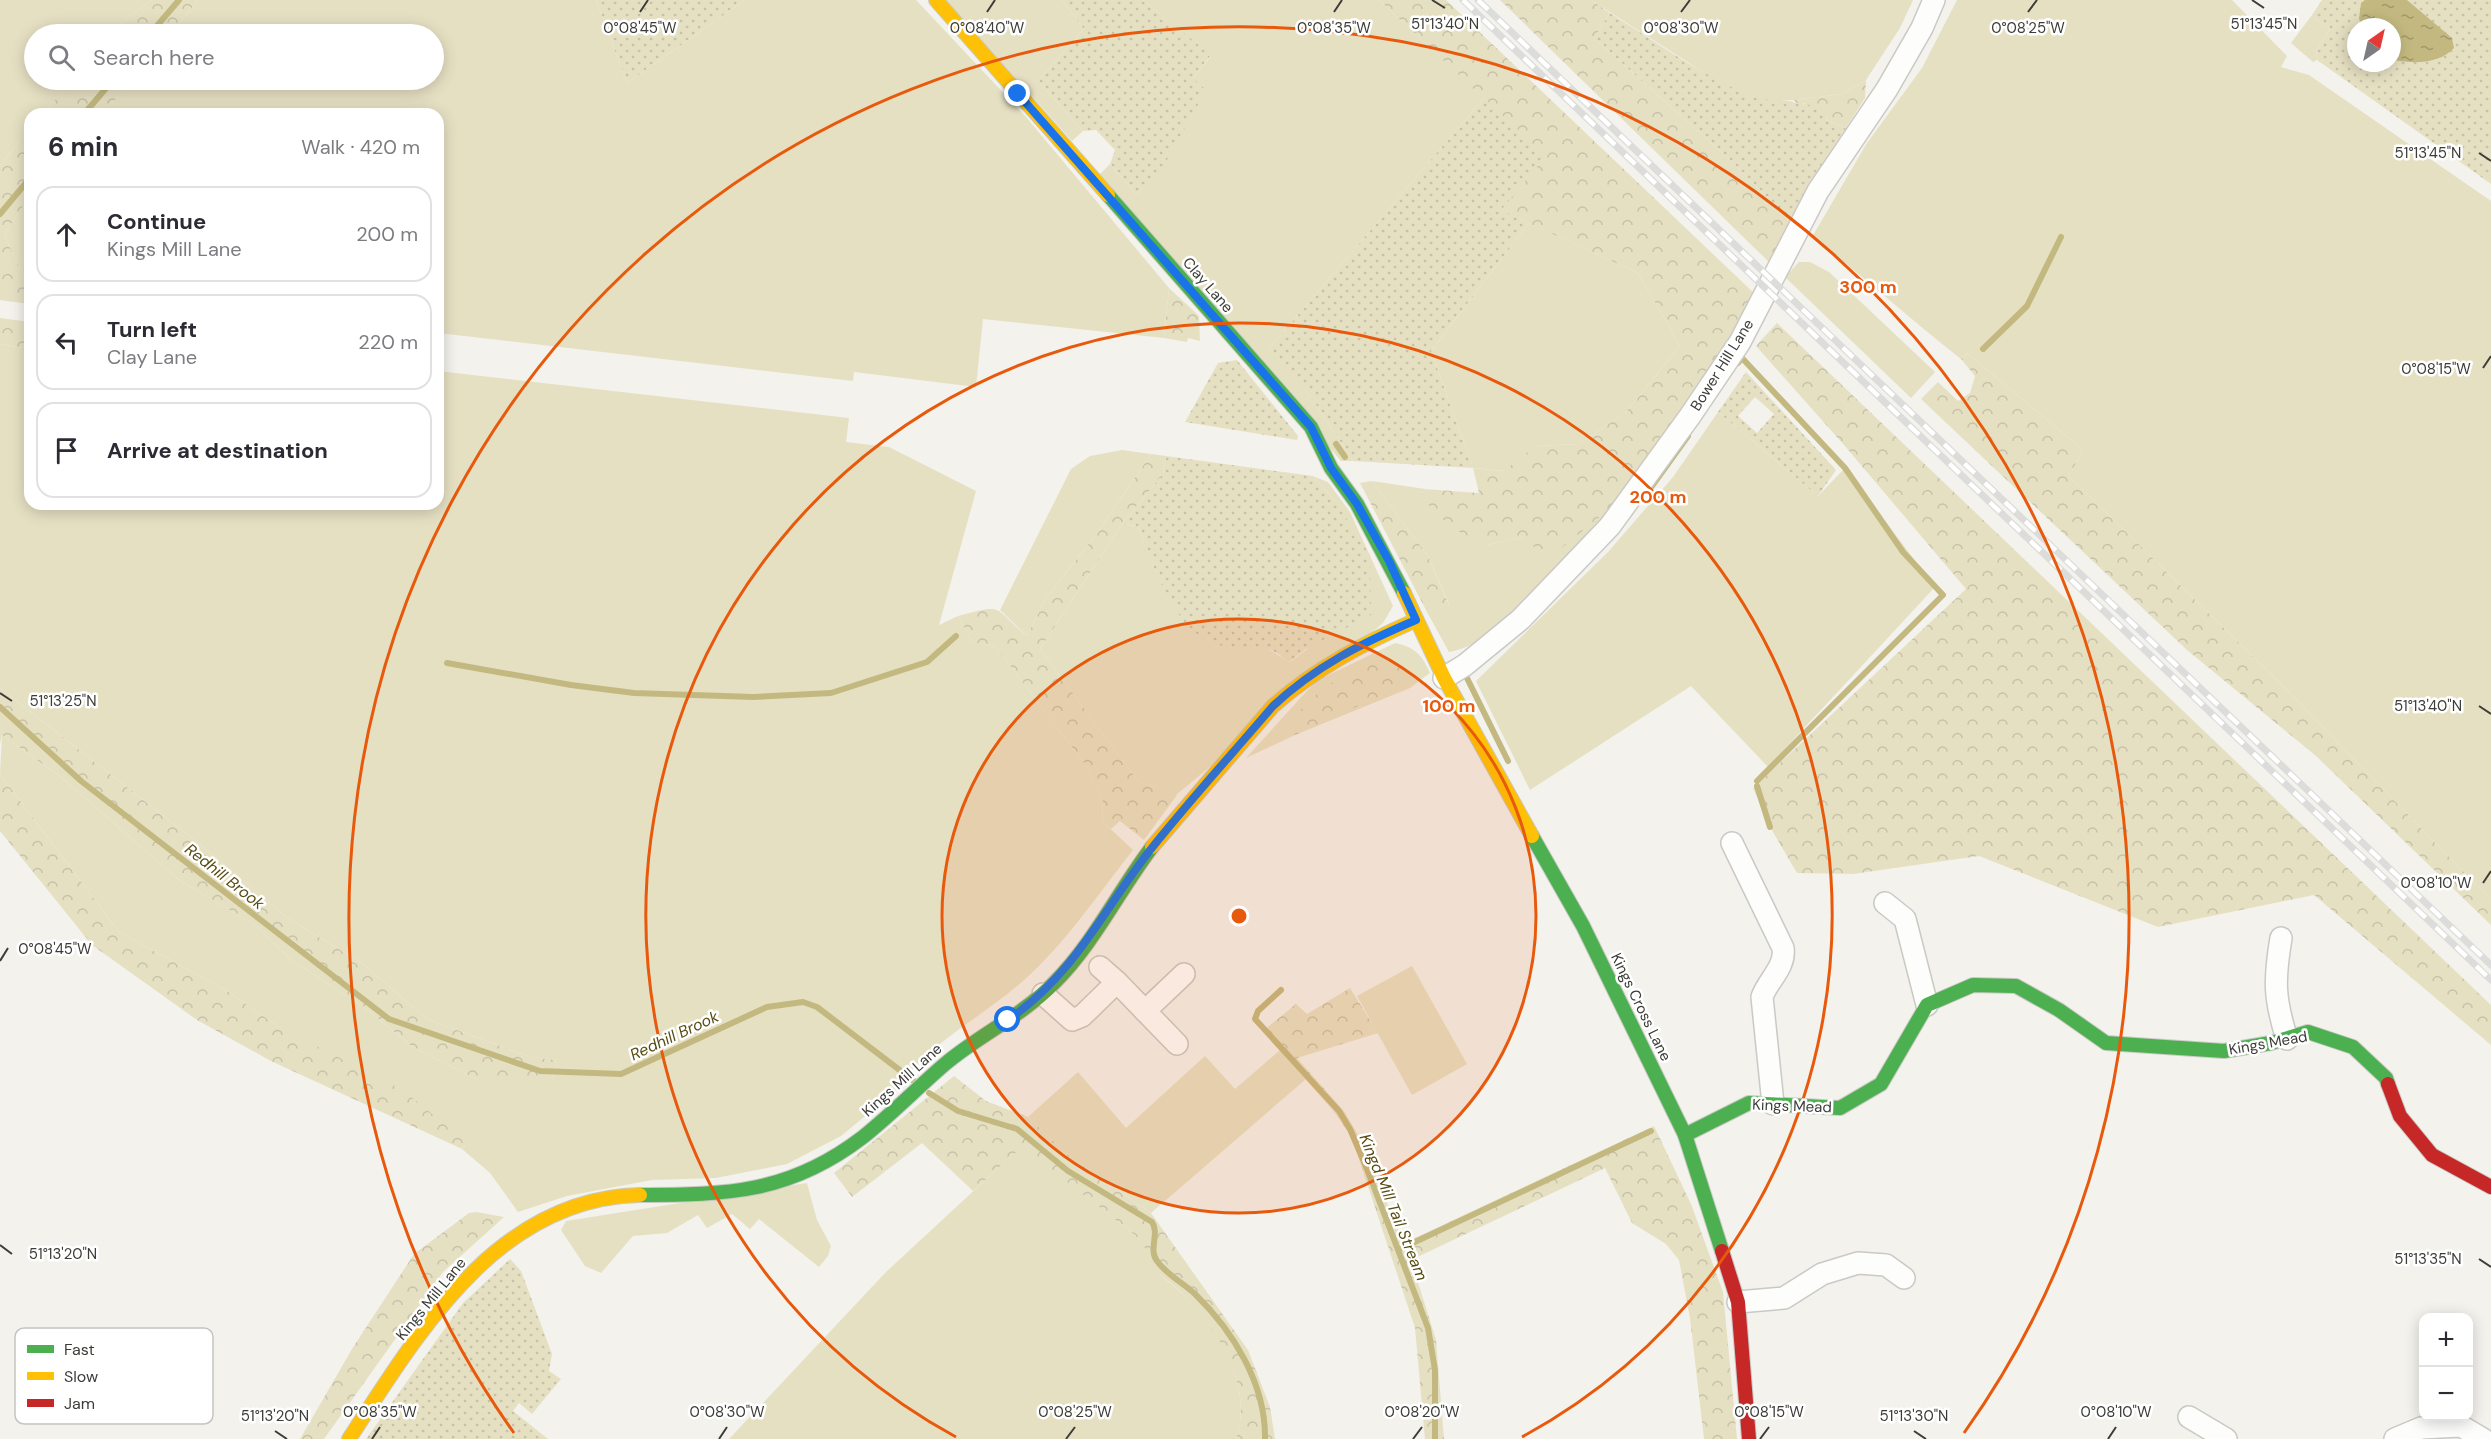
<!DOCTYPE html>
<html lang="en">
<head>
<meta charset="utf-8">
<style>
	:root { --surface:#fff; --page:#f2f2f3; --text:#2b2b33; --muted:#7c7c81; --line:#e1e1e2 }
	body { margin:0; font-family:"DM Sans",sans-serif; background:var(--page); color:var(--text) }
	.controls { position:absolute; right:18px; bottom:18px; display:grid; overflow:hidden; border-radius:12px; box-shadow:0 3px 15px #0003 }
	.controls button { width:54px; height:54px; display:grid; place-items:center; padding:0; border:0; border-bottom:2px solid var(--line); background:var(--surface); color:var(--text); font:30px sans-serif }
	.compass { position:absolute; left:2347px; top:18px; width:54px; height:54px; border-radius:50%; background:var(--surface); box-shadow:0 3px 15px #0003; rotate:34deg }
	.stop { position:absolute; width:18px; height:18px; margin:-14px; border:4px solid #1a73e8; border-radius:50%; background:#fff }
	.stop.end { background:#1a73e8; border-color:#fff; box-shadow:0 2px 6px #0008 }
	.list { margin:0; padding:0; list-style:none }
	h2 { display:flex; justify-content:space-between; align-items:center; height:78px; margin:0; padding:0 24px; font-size:26px }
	h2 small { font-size:20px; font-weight:400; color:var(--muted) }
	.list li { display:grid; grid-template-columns:39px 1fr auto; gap:18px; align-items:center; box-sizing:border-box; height:96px; margin:0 12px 12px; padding:0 12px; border:2px solid var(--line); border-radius:18px }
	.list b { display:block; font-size:22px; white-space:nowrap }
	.list p { margin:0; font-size:20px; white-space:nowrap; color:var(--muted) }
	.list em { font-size:20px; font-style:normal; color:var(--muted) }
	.icon { flex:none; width:33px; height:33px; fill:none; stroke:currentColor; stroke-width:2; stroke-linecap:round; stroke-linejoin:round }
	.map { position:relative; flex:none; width:2491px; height:1439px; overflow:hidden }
	.search { position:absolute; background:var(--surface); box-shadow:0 3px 15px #0003; left:24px; top:24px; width:420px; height:66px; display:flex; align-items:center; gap:15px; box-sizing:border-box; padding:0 21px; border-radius:33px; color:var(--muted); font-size:22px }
	.panel { position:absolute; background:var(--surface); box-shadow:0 3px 15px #0003; left:24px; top:108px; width:420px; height:402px; border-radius:18px }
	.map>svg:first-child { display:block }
</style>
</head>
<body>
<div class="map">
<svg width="2491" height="1439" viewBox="0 0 2491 1439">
	<defs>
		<pattern id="forest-crowns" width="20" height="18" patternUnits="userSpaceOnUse" patternTransform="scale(1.5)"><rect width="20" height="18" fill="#e6e0c3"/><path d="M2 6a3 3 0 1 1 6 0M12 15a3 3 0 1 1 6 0" fill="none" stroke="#c6c1a8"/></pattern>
		<pattern id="garden-dots" width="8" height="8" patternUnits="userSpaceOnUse" patternTransform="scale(1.5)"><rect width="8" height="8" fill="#e6e0c3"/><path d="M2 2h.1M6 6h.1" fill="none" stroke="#c6c1a8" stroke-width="1.8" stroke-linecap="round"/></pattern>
		<pattern id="water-ripples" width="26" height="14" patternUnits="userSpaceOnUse" patternTransform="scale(1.5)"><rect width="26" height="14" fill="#c3b980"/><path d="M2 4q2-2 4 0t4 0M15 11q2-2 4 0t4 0" fill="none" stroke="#a0986a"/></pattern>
	</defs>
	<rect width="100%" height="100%" fill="#f3f2ed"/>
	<g fill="#e6e0c3">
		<polygon points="0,0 152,0 117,26 110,34 34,34 34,80 72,80 43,114 30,114 30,129 0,165"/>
		<polygon points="198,0 596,0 627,83 745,0 916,0 1026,117 1169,288 1164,338 983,319 976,387 854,372 853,381 438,333 438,114 102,114 134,80 434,80 434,34 171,34"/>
		<polygon points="946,0 1062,0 1084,29 1038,81 1083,131 1072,141"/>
		<polygon points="1143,0 1379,0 1484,98 1269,349 1311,397 1353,461 1341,461 1099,175 1110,164 1136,194 1143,188 1192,79 1211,56"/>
		<polygon points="1591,0 1913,0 1900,28 1866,80 1842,94 1793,100 1759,101 1720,83"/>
		<path d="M1957,0H2232L2287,56L2281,67L2309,75L2491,201V900L2282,685L2069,476L2083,450L1967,353L1961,359C1910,319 1863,276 1812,237L1867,143L1922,68Z"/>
		<polygon points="2312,15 2330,29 2316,51 2317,60 2313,62 2291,43"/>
		<polygon points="30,195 30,276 23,275 4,235"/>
		<polygon points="1529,223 1638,273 1680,346 1626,412 1579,444 1535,446 1505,471 1473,468 1431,351"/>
		<polygon points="1799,262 1810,262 1829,272 1935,372 1911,398 1785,277"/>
		<path d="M0,344L30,349V504H438V371L849,418L846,442L889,447L976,491L939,625L958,616L972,642L996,647L1087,767L1103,800L1102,821L1133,850C1098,894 1066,943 1023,981C985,1015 939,1037 906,1077L909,1080L841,1136L787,1164L716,1178L652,1180L567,1196L518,1212L490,1173L462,1149L467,1143L279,1027L229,992L119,932L0,774L2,735L62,778L179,880L256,926L291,960L364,1007L414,1048L480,1081H553L556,1060L530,1057L427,1019L362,963L286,917L206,849L0,688Z"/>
		<polygon points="1718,412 1818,496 1845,468 1935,587 1768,767 1691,686 1530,790 1476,681 1608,552 1673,477"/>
		<polygon points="1122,450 1151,454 1095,536 1046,598 1027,636 1000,610 1071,469 1090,456"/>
		<polygon points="1313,476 1328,482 1350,512 1393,606 1383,623 1176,795 1137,780 1040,649 1122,524 1138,526 1156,572 1222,645 1263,646 1290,662 1307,649 1335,501"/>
		<path d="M1372,481L1425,489L1421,497L1487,545L1524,537L1613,506L1606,521C1571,557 1498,646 1449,652L1427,612L1449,604L1428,556Z"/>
		<path d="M1395,643C1415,647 1422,655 1430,673L1410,688L1295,735L1246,758L1316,681Z"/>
		<polygon points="1412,966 1467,1064 1412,1095 1357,996"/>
		<polygon points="1280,1050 1306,1079 1151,1213 1069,1156 1028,1117 1078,1072 1126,1128 1205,1056 1235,1089"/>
		<path d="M1022,1146L1130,1231L1145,1245C1145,1269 1168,1279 1183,1294C1219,1330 1254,1387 1236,1439H729L886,1272Z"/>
		<polygon points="807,1183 817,1220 831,1246 828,1256 819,1267 759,1219 750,1229 732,1214 707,1228 698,1215 667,1233 633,1236 601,1273 585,1266 561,1230 566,1221"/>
	</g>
	<g fill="url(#forest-crowns)">
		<polygon points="152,0 198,0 171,34 110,34 117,26"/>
		<polygon points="1379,0 1446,0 1756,295 1706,374 1613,506 1547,560 1524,537 1487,545 1451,528 1421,497 1425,489 1479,493 1473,468 1504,471 1535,446 1579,444 1626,412 1680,346 1638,273 1500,210 1545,156"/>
		<polygon points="1500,0 1591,0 1610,13 1594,38 1728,158 1790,220 1774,267"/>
		<polygon points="72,80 134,80 102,114 43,114"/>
		<polygon points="1866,80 1865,98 1846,128 1826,120 1828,116 1804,103 1802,107 1793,100 1842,94"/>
		<polygon points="30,129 30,195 4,235 23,275 30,276 30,304 0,300 0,165"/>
		<polygon points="1169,288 1199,316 1200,341 1188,338 1187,342 1164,338"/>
		<polygon points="0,318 30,322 30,349 0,344"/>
		<polygon points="1777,323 2491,1005 2491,1045 2314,895 2158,927 1979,856 1853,874 1797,873 1770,827 1753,788 1966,589 1844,445 1756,346"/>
		<polygon points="1967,353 2083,450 2069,476 2282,685 2491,900 2491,925 2316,756 2187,650 1921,399 1938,382 1958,401 1970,393 1975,376 1961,359"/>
		<path d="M1151,454L1166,456L1163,474L1122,524L1040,649L1137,780L1177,795L1144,840L1120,821L1111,829L1102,821L1103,800L1087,767L996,647L972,642L958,616C1006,603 992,607 1027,636L1046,598L1095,536Z"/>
		<polygon points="1372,481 1428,556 1449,605 1427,612 1360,483"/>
		<path d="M1393,659L1407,678L1395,689L1295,735L1287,728C1312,690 1349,667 1393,659Z"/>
		<polygon points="0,688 206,849 286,917 362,963 427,1019 530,1057 556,1060 553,1081 480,1081 414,1048 364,1007 291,960 256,926 179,880 62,778 2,735 0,744"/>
		<polygon points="0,774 119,932 229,992 279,1027 403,1090 467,1143 462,1149 271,1061 197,1020 92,945 0,831"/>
		<polygon points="1350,988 1378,1033 1297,1058 1344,1111 1358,1135 1404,1243 1654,1126 1691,1204 1723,1292 1737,1439 1704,1439 1690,1318 1679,1260 1666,1244 1632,1223 1605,1168 1411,1260 1436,1340 1444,1439 1425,1439 1415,1328 1352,1138 1335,1113 1263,1031 1296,1004 1307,1014"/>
		<path d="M954,1076L986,1101L1028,1117L1069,1156L1151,1213L1248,1350L1270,1407L1275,1439H1236C1254,1386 1219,1333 1184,1295C1174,1284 1160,1276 1150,1265C1144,1258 1147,1250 1143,1244C1140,1239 1134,1235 1130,1231L1022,1147L973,1191L922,1143L852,1197L834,1173Z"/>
		<polygon points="476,1212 504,1217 443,1272 324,1439 300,1439 352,1349 414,1254 469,1213"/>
	</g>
	<g fill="url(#garden-dots)" fill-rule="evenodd">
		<polygon points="596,0 745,0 627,83"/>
		<polygon points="1062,0 1143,0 1211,55 1193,78 1206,90 1159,174 1136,194 1110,164 1115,150 1096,130 1083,131 1038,81 1084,29"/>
		<path d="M2322,0H2491V184L2317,60L2316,51L2330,29L2312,15ZM2356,27H2392V63H2356Z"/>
		<path d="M1610,13C1656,42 1700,74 1750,96C1767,104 1786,95 1802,106L1805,103L1828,115L1826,120L1846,128L1808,186L1790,220L1728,158L1594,38Z"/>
		<polygon points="1484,98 1546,156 1501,210 1529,223 1431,351 1473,468 1353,461 1311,397 1268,350"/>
		<polygon points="1237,360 1298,436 1297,440 1185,422 1218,363"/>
		<path d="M1746,372L1836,470L1818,496L1718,412ZM1755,397L1774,414L1757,433L1738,416Z"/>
		<path d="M1166,456L1313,476L1335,501L1370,555L1371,615L1307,648L1289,662C1262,639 1255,651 1224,646C1174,637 1154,566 1138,526L1122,524L1163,474Z"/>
		<polygon points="510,1259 521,1271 552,1354 549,1371 561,1379 532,1414 519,1403 513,1411 548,1439 366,1439 463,1303"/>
	</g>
	<path fill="url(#water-ripples)" d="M2365,0H2407L2452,38L2454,48C2439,64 2414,64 2394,60L2392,27H2364L2359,19L2361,3Z"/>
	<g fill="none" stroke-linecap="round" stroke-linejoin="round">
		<g stroke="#c3b980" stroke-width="6">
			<polyline points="150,34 179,0"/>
			<polyline points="84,114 113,80"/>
			<polyline points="0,214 30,178"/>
			<polyline points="1983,349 2027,306 2061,237"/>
			<polyline points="1738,363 1742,358 1845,468 1903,552 1943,595 1757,781"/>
			<polyline points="1336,444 1345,457"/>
			<polyline points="1652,486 1688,436"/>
			<polyline points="447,663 571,685 634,693 753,697 831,693 927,662 956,636"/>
			<polyline points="1468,672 1465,674 1508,761"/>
			<polyline points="0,707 81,781 389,1019 540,1071 621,1074 767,1007 803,1002 817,1007 914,1081"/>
			<polyline points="1757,786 1770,827"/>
			<polyline points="1281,990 1258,1011 1255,1019 1339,1111 1350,1129 1367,1169 1428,1328 1435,1370 1435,1439"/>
			<path d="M929,1093L958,1111L1017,1129L1068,1171L1152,1222C1160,1234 1148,1249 1157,1261C1166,1274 1183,1283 1195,1294C1233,1331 1266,1384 1265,1439"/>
			<polyline points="1400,1249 1651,1131"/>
		</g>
		<defs>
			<g id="street">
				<polyline points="1444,678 1465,665 1521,619 1610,526 1690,416 1740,342 1818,191 1887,89 1922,28 1934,0"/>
				<path d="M1732,843L1783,948C1786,967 1768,980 1762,997L1773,1104"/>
				<polyline points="1885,903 1905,919 1927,1005"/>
				<path d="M2281,938C2274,980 2274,998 2287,1039"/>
				<polyline points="1100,967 1117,982"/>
				<polyline points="1043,994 1072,1020 1082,1016 1117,982 1177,1044"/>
				<polyline points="1145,1011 1184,974"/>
				<polyline points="1738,1302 1784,1298 1822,1274 1858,1263 1886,1265 1904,1278"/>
				<polyline points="2189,1417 2226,1439"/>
				<polyline points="2395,1439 2421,1428 2461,1426 2483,1439"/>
			</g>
			<g id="fast">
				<polyline points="1108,195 1311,427 1331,468 1357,504 1404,593"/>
				<polyline points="1532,836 1583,926 1685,1135 1722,1251"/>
				<polyline points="1685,1135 1749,1103 1840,1108 1881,1084 1927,1005 1973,985 2016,986 2059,1010 2106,1043 2224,1051 2271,1043 2308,1032 2353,1047 2386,1078 2388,1084"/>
				<path d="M640,1195C728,1195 790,1193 863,1137C892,1114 917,1088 945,1064C979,1035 1022,1016 1054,983C1094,943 1118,892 1152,847"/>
			</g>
			<g id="slow">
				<polyline points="936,0 1108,195"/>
				<polyline points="1404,593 1444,678 1532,836"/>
				<path d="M1152,847L1273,706C1316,668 1364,643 1416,620"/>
				<path d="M349,1439C419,1332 497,1198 640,1195"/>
			</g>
			<g id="jam">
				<polyline points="2388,1084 2400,1116 2432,1155 2491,1187"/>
				<polyline points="1722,1251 1738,1302 1749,1439"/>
			</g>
		</defs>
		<use href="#street" stroke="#cac9c5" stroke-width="24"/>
		<use href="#fast" stroke="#cac9c5" stroke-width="16"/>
		<use href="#slow" stroke="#cac9c5" stroke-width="16"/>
		<use href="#jam" stroke="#cac9c5" stroke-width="16"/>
		<use href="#street" stroke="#fdfdfc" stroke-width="21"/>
		<use href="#fast" stroke="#4caf50" stroke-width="14"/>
		<use href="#slow" stroke="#ffc107" stroke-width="14"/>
		<use href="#jam" stroke="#c62828" stroke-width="14"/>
		<defs>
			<g id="rail">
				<polyline points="1463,0 2491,980"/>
				<polyline points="1478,0 2491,965"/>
			</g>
		</defs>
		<use href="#rail" stroke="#dcdcda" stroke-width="7"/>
		<use href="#rail" stroke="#fff" stroke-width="4.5" stroke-dasharray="14" stroke-linecap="butt"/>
	</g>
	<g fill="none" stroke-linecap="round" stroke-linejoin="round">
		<path stroke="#1a73e8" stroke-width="8" d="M1008,1020C1076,973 1102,911 1151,849C1190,800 1232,754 1273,706C1316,666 1362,643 1416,620L1389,561L1357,504L1331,468L1311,427L1018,94"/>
	</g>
	<path fill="none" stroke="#3c3c38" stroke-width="2" d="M1432,0L1445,8M2252,0L2264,8M640,12L648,0M987,12L995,0M1334,12L1342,0M1681,12L1690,0M2028,12L2037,0M2479,153L2491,161M2483,368L2491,356M0,693L12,701M2479,706L2491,714M2483,883L2491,871M0,961L8,948M0,1245L12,1254M2479,1259L2491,1267M275,1431L287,1439M1914,1431L1926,1439M372,1439L380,1427M719,1439L727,1427M1066,1439L1075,1427M1413,1439L1422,1427M1760,1439L1769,1427M2108,1439L2116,1427"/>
	<circle cx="1239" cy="916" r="297" fill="#e8590c" fill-opacity=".12"/>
	<g fill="none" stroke="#e8590c" stroke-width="3">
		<circle cx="1239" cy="916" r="297"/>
		<path d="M956 1437A593 593 0 1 1 1522 1437"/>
		<path d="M514 1433A890 890 0 1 1 1964 1433"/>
	</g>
	<g text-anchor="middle" stroke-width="5" stroke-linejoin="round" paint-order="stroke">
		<g font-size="15" fill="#3c3c38" stroke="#fff">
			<text transform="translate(1208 285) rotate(49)" y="5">Clay Lane</text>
			<text transform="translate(1722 365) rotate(-58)" y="5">Bower Hill Lane</text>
			<text transform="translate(1641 1007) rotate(64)" y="5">Kings Cross Lane</text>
			<text transform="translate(2268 1043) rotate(-10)" y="5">Kings Mead</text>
			<text transform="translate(902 1080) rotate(-42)" y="5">Kings Mill Lane</text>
			<text transform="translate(1792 1106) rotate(2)" y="5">Kings Mead</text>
			<text transform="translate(431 1299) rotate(-51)" y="5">Kings Mill Lane</text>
		</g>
		<g font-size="16" font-style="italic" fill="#574c10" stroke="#fff">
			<text transform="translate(225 876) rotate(38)" y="6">Redhill Brook</text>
			<text transform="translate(674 1035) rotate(-25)" y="6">Redhill Brook</text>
			<text transform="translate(1394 1207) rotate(68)" y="6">Kingd Mill Tail Stream</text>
		</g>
	</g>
	<rect x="15" y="1328" width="198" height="96" rx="9" fill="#fff" stroke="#c4c4c3" stroke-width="1.5"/>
	<rect x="27" y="1345" width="27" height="8" fill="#4caf50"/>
	<rect x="27" y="1372" width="27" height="8" fill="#ffc107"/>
	<rect x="27" y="1399" width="27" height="8" fill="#c62828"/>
	<g font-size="16" fill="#3c3c38">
		<text x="64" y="1355">Fast</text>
		<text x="64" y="1382">Slow</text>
		<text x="64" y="1409">Jam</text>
	</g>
	<g font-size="15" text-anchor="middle" fill="#3c3c38" stroke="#fff" stroke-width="5" stroke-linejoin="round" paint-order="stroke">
		<text x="1445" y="29">51°13'40"N</text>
		<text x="2264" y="29">51°13'45"N</text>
		<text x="640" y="33">0°08'45"W</text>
		<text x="987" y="33">0°08'40"W</text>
		<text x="1334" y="33">0°08'35"W</text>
		<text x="1681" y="33">0°08'30"W</text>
		<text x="2028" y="33">0°08'25"W</text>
		<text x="2428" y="158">51°13'45"N</text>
		<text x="2436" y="374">0°08'15"W</text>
		<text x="63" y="706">51°13'25"N</text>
		<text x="2428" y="711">51°13'40"N</text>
		<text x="2436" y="888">0°08'10"W</text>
		<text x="55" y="954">0°08'45"W</text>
		<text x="63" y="1259">51°13'20"N</text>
		<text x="2428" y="1264">51°13'35"N</text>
		<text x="380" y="1417">0°08'35"W</text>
		<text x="727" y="1417">0°08'30"W</text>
		<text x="1075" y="1417">0°08'25"W</text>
		<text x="1422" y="1417">0°08'20"W</text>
		<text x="1769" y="1417">0°08'15"W</text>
		<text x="2116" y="1417">0°08'10"W</text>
		<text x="275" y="1421">51°13'20"N</text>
		<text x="1914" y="1421">51°13'30"N</text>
	</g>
	<circle cx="1239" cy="916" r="9" fill="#e8590c" stroke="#fff" stroke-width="3"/>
	<g font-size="18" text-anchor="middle" font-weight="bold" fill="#e8590c" stroke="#fff" stroke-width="5" stroke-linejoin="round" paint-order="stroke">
		<text x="1868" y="293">300 m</text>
		<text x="1658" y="503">200 m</text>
		<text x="1449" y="712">100 m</text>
	</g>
</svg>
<div class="controls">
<button>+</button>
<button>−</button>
</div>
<svg class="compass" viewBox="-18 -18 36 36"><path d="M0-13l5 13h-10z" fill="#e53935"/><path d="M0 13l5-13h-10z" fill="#7c7c81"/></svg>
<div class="stop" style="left:1008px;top:1020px"></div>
<div class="stop end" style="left:1018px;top:94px"></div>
<div class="search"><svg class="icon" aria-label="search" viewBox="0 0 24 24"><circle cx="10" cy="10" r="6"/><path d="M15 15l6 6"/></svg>Search here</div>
<section class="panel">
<h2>6 min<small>Walk · 420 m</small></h2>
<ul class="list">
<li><svg class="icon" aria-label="ahead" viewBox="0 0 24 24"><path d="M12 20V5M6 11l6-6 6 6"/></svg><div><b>Continue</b><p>Kings Mill Lane</p></div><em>200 m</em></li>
<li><svg class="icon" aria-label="left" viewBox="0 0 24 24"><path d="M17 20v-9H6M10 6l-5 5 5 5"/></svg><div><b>Turn left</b><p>Clay Lane</p></div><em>220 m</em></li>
<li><svg class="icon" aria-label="arrive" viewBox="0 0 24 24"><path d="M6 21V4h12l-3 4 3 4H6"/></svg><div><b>Arrive at destination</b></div></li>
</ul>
</section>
</div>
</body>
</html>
